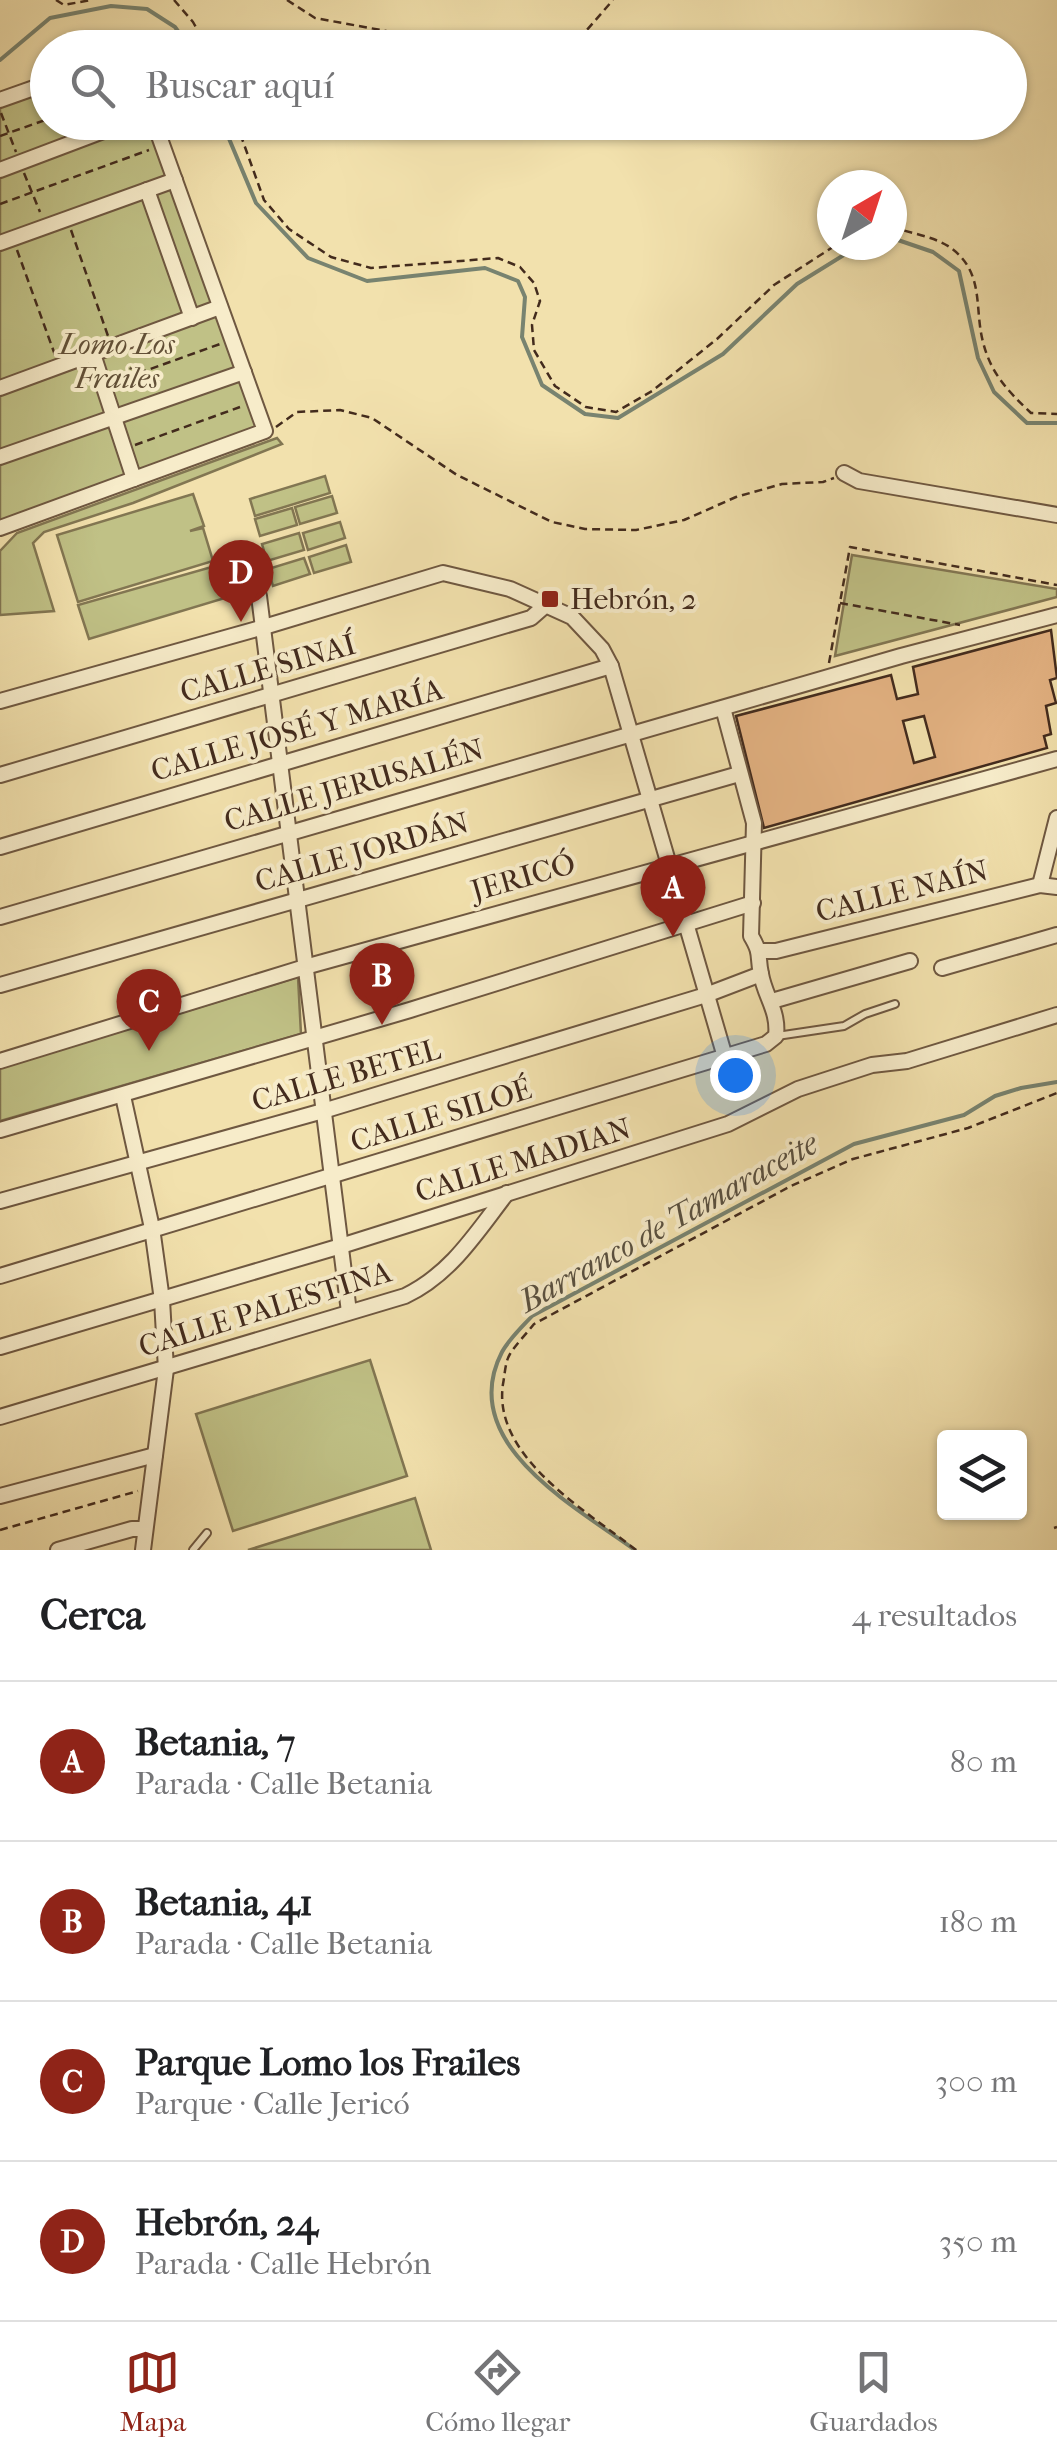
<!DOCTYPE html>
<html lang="es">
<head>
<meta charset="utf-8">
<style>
	:root { --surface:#fff; --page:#f6f6f6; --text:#202124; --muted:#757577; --line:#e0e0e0; --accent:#8f2418 }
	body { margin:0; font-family:"IM FELL French Canon",serif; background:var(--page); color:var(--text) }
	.controls { position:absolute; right:30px; bottom:30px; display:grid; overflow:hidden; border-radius:10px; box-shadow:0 2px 8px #0004 }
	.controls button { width:90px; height:90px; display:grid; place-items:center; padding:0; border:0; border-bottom:2px solid var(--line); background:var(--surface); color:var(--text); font:50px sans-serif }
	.compass { position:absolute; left:817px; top:170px; width:90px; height:90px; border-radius:50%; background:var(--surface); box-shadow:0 2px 8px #0004; rotate:39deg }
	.you { position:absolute; left:735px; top:1075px; width:35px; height:35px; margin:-25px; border:8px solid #fff; border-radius:50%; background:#1a73e8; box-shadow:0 0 0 15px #1a73e833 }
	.badge { display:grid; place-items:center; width:65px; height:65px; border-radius:50%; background:var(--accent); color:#fff; font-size:32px; font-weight:700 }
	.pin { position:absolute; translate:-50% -82px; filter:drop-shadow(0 2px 5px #0008) }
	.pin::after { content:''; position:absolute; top:52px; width:35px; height:30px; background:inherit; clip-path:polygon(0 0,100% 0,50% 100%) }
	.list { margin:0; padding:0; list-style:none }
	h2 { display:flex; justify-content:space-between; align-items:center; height:130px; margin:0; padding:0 40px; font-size:42px }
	h2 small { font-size:32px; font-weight:400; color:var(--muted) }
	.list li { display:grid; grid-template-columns:65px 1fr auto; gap:30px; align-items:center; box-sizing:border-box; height:160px; padding:0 40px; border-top:2px solid var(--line) }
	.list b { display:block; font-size:38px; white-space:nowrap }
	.list p { margin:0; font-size:32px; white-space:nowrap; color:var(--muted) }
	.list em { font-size:32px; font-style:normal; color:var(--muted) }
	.icon { flex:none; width:55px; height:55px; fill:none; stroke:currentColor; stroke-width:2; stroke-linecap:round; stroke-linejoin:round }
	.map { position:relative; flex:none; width:1057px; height:1550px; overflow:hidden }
	.search { position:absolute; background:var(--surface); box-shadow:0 2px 8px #0004; left:30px; right:30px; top:30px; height:110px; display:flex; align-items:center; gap:25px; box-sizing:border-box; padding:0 35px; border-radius:55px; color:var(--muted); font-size:38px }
	.sheet { height:770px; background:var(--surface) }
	nav { display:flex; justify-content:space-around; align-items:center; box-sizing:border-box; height:140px; border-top:2px solid var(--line); background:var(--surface); font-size:28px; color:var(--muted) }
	nav a { display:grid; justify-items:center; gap:5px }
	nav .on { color:var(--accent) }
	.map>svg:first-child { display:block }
</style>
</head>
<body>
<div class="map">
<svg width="1057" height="1550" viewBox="0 0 1057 1550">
	<rect width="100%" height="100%" fill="#f2e1ad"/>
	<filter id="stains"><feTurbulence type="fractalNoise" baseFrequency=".002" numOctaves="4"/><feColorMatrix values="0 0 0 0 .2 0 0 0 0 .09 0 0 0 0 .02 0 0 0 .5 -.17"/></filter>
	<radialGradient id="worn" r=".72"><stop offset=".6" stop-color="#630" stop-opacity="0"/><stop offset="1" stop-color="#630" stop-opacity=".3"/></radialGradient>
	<g fill="#c0c186" stroke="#827652" stroke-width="2.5">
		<polygon points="47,83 48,122 154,123 265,431 0,530 0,100"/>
		<polygon points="277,438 282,444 133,503 44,532 33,543 54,611 0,615 0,551 17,533"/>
		<polygon points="325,476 330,493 255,516 250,499"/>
		<polygon points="193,494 204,526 190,531 203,528 213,561 78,602 57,535"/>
		<polygon points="332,496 337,513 300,524 295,507"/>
		<polygon points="292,508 297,525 260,536 255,519"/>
		<polygon points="340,522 345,538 308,550 303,533"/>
		<polygon points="299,533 304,550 267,561 262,544"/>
		<polygon points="346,545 351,562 314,573 309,557"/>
		<polygon points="852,555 1057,589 1057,597 835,656"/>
		<polygon points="304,558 310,574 273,586 268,569"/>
		<polygon points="215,566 225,598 89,639 78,605"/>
		<polygon points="298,977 301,1034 0,1121 0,1068"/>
		<polygon points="370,1360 407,1476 233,1531 196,1414"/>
		<polygon points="415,1498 431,1550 248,1550"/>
	</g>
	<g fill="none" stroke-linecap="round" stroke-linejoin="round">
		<g stroke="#788370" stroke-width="4">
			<polyline points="0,60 50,18 111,6 147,9 175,27 190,48"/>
			<polyline points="222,122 256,203 308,258 367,281 485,268 518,281 525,297 522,337 542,385 585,414 618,418 723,354 797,284 860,245"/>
			<polyline points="892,238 933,252 959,271 978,358 994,392 1027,423 1057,423"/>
			<path d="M635,1550C576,1507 455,1443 502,1352C509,1339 522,1327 532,1316L854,1144L964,1115L995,1096L1021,1088L1057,1082"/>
		</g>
	</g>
	<path fill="#e2b181" stroke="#432b1d" stroke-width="2.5" fill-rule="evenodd" d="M1051,630L1057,678L1050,680L1056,703L1046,706L1051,734L1044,736L1047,748L764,828L736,716L891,675L897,699L918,694L913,667ZM924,716L935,757L914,763L903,721Z"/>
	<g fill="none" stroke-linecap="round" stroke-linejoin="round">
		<defs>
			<g id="lane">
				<polyline points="777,1036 844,1026 865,1014 895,1004"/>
				<polyline points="193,1550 207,1533"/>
			</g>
			<g id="street">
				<polyline points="0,100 48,83"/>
				<polyline points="0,170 127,122"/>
				<polyline points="147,190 192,318"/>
				<polyline points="0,243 175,180"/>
				<polyline points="93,354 134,479"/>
				<polyline points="0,388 220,307"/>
				<polyline points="0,457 244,372"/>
				<polyline points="844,473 859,481 1057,515"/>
				<polyline points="0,528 265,431 154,122"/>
				<polyline points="259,596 349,1312"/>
				<polyline points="0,701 264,627 443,573 510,589 572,617 602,649 611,666 725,1057"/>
				<polyline points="0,775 531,618 547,604"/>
				<polyline points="0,847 611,666"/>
				<polyline points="1040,885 1057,818"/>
				<polyline points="0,917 901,656 1057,615"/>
				<polyline points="761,951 776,951 1040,885 1057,887"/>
				<polyline points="942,968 1057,935"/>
				<polyline points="0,985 739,774"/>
				<polyline points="772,1001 910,961"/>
				<polyline points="0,1061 305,967 1057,759"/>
				<polyline points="123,1096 152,1228 162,1300 166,1369 143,1550"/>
				<polyline points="0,1130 410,1010 753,903"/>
				<polyline points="0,1201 323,1111 706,995 761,974"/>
				<path d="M0,1276L766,1044L776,1036C779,1011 765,997 761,974C757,956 762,954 751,936L754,823L723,708"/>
				<polyline points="0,1347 341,1246 728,1124 798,1089 872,1065 907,1061 1057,1015"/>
				<path d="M0,1417L405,1296C451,1274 476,1233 507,1193"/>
				<polyline points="0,1496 155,1455"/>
				<polyline points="58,1550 132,1529 145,1529"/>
			</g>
		</defs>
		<use href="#lane" stroke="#6f5841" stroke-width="10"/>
		<use href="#street" stroke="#6f5841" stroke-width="18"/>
		<g stroke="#432b1d" stroke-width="2.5" stroke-dasharray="8 5" stroke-linecap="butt">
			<polyline points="56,0 64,5 91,0"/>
			<polyline points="174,0 193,22 208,48"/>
			<polyline points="287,0 315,18 408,35 464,42 480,37 545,44 571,40 586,31 613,0"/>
			<polyline points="1,113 16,152"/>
			<polyline points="236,122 264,200 289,229 331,257 371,268 498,258 520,267 534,283 540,301 532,325 534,350 555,386 586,407 616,412 652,391 717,339 774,285 836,245"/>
			<polyline points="0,136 48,119"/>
			<polyline points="24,173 40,212"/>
			<polyline points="0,204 149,150"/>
			<path d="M892,227C910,233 936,237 951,248C985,273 974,308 983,342C991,374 1008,391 1031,413L1057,414"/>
			<polyline points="71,230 108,336"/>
			<polyline points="17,250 55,355"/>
			<polyline points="114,382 220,344"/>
			<polyline points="276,427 297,412 340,410 372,418 457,475 552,522 585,529 636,530 684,520 736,497 782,484 823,482 834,478"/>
			<polyline points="135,445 240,407"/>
			<polyline points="840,603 960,625"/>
			<polyline points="829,663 850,547 1057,585"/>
			<polyline points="1054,1528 1057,1527"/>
			<polyline points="0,1530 138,1491"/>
			<path d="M636,1550C587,1511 492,1457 503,1384C505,1374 505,1362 510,1354C517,1343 527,1333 534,1324L791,1186L853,1159L968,1128L1057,1093"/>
		</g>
		<use href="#lane" stroke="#f7ecca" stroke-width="6"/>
		<use href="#street" stroke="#f7ecca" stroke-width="14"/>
	</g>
	<rect fill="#8f2418" stroke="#f7ecca" stroke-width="4" x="540" y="589" width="20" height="20" rx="5"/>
	<g text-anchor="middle" stroke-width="8" stroke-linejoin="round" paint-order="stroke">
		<g font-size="30" font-style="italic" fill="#625037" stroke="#f7ecca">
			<text x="117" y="354">Lomo Los<tspan x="117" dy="34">Frailes</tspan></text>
		</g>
		<g font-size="30" fill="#432b1d" stroke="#f7ecca" text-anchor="start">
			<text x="570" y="609">Hebrón, 2</text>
		</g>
		<g font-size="30" fill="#432b1d" stroke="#f7ecca">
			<text transform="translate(268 668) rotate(-16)" y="10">CALLE SINAÍ</text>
			<text transform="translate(297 730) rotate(-16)" y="10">CALLE JOSÉ Y MARÍA</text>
			<text transform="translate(354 785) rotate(-16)" y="10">CALLE JERUSALÉN</text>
			<text transform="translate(362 852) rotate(-16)" y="10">CALLE JORDÁN</text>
			<text transform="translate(523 877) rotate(-16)" y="10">JERICÓ</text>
			<text transform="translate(902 891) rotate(-14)" y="10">CALLE NAÍN</text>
			<text transform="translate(346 1075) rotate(-16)" y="10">CALLE BETEL</text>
			<text transform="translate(441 1115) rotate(-17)" y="10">CALLE SILOÉ</text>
			<text transform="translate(523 1160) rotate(-17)" y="10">CALLE MADIAN</text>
			<text transform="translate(265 1309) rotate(-17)" y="10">CALLE PALESTINA</text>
		</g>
		<g font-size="32" font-style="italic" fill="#595040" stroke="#f7ecca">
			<text transform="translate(668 1222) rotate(-29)" y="11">Barranco de Tamaraceite</text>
		</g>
	</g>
	<rect width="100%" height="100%" filter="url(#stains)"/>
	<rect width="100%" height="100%" fill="url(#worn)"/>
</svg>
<div class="controls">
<button><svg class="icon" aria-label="layers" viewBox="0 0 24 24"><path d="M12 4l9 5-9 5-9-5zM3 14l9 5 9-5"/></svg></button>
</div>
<svg class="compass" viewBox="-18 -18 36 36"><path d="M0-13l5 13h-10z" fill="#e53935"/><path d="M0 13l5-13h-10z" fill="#757577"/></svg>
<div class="you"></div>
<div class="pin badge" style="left:673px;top:937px">A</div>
<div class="pin badge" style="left:382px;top:1025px">B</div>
<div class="pin badge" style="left:149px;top:1051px">C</div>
<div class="pin badge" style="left:241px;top:622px">D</div>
<div class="search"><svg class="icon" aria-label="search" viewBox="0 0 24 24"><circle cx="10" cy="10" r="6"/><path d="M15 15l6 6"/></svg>Buscar aquí</div>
</div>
<section class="sheet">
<h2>Cerca<small>4 resultados</small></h2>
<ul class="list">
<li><span class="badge">A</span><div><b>Betania, 7</b><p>Parada · Calle Betania</p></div><em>80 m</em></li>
<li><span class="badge">B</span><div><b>Betania, 41</b><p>Parada · Calle Betania</p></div><em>180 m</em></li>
<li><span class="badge">C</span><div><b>Parque Lomo los Frailes</b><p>Parque · Calle Jericó</p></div><em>300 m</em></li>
<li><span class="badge">D</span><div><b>Hebrón, 24</b><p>Parada · Calle Hebrón</p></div><em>350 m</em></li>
</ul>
</section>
<nav>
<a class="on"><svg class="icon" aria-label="map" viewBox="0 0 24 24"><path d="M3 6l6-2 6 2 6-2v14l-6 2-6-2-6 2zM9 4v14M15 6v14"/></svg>Mapa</a>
<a><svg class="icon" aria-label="directions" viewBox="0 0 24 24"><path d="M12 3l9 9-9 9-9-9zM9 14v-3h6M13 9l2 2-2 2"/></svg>Cómo llegar</a>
<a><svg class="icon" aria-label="saved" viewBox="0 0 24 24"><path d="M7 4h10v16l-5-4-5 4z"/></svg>Guardados</a>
</nav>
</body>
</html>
